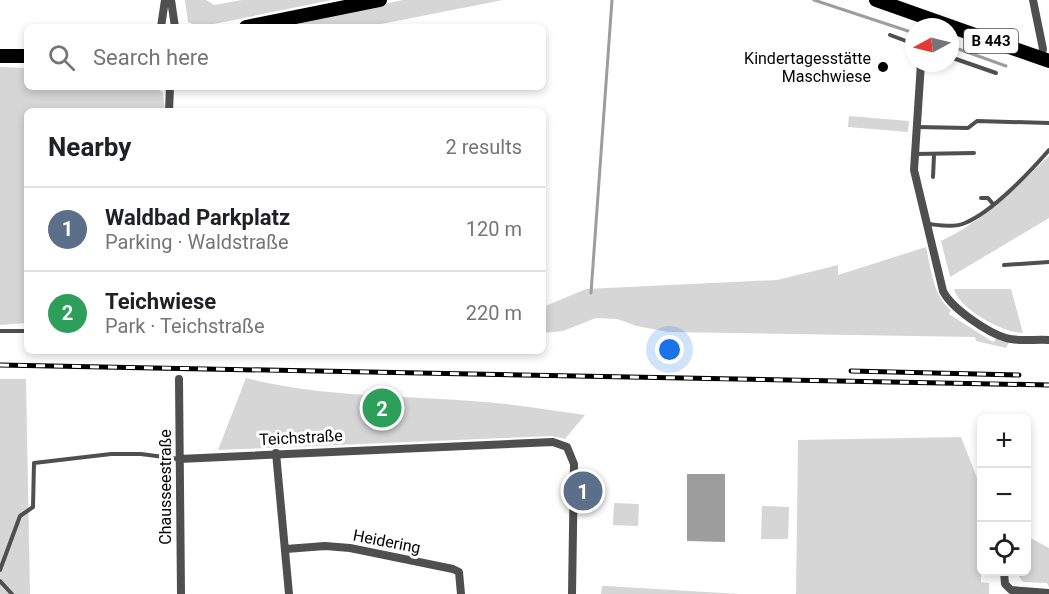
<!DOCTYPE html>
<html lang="en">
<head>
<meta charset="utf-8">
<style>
	:root { --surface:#fff; --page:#f2f2f2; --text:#202124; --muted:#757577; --line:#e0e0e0; --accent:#0b8043 }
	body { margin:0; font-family:Roboto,sans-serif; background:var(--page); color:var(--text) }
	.controls { position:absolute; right:18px; bottom:18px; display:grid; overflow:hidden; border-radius:9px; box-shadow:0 3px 9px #0003 }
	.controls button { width:54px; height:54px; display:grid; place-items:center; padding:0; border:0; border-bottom:2px solid var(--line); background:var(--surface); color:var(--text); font:30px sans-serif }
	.compass { position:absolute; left:905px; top:18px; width:54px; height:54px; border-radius:50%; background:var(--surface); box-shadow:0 3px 9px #0003; rotate:263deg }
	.you { position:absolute; left:670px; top:350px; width:21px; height:21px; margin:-15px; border:4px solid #fff; border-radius:50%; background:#1a73e8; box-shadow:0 0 0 9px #1a73e833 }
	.badge { display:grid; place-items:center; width:39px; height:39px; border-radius:50%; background:var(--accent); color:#fff; font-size:20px; font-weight:700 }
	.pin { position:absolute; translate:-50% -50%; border:3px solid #fff; box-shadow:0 2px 6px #0006 }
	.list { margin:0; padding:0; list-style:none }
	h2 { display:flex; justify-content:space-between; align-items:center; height:78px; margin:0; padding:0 24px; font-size:26px }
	h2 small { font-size:20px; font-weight:400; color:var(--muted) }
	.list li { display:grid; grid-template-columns:39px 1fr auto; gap:18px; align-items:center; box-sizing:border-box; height:84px; padding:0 24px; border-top:2px solid var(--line) }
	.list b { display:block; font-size:22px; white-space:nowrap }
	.list p { margin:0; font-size:20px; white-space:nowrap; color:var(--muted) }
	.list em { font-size:20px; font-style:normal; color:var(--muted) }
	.icon { flex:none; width:33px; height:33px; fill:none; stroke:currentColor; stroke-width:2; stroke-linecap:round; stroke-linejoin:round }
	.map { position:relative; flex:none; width:1049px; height:594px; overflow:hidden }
	.search { position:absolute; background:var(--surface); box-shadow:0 3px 9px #0003; left:24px; top:24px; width:522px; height:66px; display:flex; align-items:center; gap:15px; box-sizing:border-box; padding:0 21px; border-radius:9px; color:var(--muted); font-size:22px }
	.panel { position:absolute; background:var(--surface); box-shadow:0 3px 9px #0003; left:24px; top:108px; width:522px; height:246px; border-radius:9px }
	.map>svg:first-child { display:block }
</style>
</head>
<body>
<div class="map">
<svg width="1049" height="594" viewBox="0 0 1049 594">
	<rect width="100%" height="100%" fill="#fff"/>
	<g fill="#d6d6d6">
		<polygon points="185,0 206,0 214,5 242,0 332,0 199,27 188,22"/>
		<polygon points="403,0 503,0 366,27 273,27"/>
		<polygon points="0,67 27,68 27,87 155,87 163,93 165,111 27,111 27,323 0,325"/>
		<polygon points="849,116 909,121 908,132 848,127"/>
		<path d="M1049,156V218L950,277L941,241C984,221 1015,188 1049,156Z"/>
		<path d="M926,247C931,268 933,296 951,310L949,314L993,342L997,338L1009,342L1006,348L976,341L975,337L668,332L637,326L617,319L596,318L563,331L543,333V307L586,289L777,280L838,265V275Z"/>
		<path d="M954,289H1011L1023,333C1003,333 959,309 954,289Z"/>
		<path d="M246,378C320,397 395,395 472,401C510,403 548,410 585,415L565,439L552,436L218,450Z"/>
		<polygon points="0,379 26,379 30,594 0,594"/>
		<polygon points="961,437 981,488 981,582 989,583 989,594 994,594 796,594 798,440"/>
		<polygon points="614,503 639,504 638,526 613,525"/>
		<polygon points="762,506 789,507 788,539 761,539"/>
		<polygon points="1027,536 1049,548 1049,587 1047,583 1023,582 1016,572 1026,572"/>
		<polygon points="602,586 606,586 739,594 601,594"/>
	</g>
	<polygon fill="#9d9d9d" points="687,474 725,474 725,542 687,541"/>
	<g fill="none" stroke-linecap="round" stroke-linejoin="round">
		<g stroke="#9d9d9d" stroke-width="3">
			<polyline points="814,0 914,33"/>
			<polyline points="950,46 1006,66"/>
			<polyline points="591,293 612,0"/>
		</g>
		<g stroke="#4f4f4f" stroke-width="4">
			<polyline points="890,35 914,44"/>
			<polyline points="950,57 996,73"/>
			<polyline points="917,127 968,128 977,121 1049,123"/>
			<polyline points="915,154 974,153"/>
			<polyline points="933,177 934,155"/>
			<polyline points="981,198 988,198 993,204"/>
			<path d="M928,224C939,225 954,228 965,223C992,212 1029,173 1049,150"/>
			<polyline points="1004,265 1049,262"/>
			<polyline points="0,331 27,331"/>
			<polyline points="0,570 20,516 33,507 34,463 111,454 141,454 179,459"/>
			<polyline points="0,581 12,594"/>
		</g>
		<g stroke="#4f4f4f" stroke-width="8">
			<polyline points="171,0 175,27"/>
			<polyline points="1033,0 1043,49 1040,58"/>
			<polyline points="161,27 165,0"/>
			<path d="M921,63L914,170L943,291C951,308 988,333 1006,338C1019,342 1035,339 1049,340"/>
			<polyline points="169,111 170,87"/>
			<polyline points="179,379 181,594"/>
			<polyline points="276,453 289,594"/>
			<polyline points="179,459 553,442 567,447 574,464 572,594"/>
			<polyline points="286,549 325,546 350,548 453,569 459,572 461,594"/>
			<polyline points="1004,572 1005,584 1011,590 1049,593"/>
		</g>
		<g stroke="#000" stroke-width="14">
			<polyline points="876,0 1049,61"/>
			<polyline points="246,27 380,0"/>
			<polyline points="0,56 27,56"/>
		</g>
		<defs>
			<g id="rail">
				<polyline points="0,365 1049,385"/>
				<polyline points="851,371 1019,375"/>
			</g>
		</defs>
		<use href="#rail" stroke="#000" stroke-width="5"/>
		<use href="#rail" stroke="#fff" stroke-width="3" stroke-dasharray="9" stroke-linecap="butt"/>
	</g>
	<circle fill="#000" stroke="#fff" stroke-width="2" cx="883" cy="67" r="6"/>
	<g text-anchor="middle" stroke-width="6" stroke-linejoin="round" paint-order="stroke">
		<rect fill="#fff" stroke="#4c4c4c" stroke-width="1.5" x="964" y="29" width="54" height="24" rx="4.5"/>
		<g font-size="15" font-weight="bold" fill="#000">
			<text x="991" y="46">B 443</text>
		</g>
		<g font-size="16" fill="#000" stroke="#fff" text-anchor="end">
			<text x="871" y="64">Kindertagesstätte<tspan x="871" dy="18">Maschwiese</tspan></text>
		</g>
		<g font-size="16" fill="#000" stroke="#fff">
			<text transform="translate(301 437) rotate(-3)" y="6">Teichstraße</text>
			<text transform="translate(165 487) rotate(-90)" y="6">Chausseestraße</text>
			<text transform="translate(387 541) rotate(11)" y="6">Heidering</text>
		</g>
	</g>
</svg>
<div class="controls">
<button>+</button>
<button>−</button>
<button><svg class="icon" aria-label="locate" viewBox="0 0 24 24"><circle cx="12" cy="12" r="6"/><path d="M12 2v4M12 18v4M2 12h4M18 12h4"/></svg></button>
</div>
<svg class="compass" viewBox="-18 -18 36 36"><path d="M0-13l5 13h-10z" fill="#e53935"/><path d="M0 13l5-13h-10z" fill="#757577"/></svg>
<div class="you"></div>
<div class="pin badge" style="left:583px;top:491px;background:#5c6f8a">1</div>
<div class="pin badge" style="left:382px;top:408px;background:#2e9e5b">2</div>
<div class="search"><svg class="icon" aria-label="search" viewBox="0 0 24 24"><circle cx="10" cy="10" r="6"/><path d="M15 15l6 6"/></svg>Search here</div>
<section class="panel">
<h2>Nearby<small>2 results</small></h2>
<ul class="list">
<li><span class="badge" style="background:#5c6f8a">1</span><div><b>Waldbad Parkplatz</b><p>Parking · Waldstraße</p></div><em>120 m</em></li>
<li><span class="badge" style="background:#2e9e5b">2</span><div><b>Teichwiese</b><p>Park · Teichstraße</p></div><em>220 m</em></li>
</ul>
</section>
</div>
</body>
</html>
